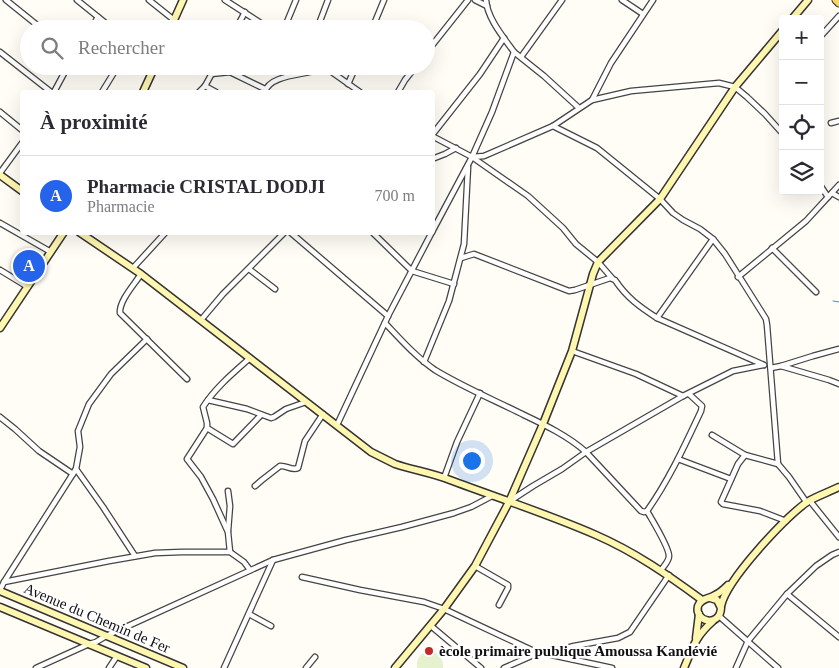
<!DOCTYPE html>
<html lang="fr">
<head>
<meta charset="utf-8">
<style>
	:root { --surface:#fff; --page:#f2f2f3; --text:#2b2b33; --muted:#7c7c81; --line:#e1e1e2; --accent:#2563eb }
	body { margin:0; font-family:"Times New Roman",serif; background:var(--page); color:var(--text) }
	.controls { position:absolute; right:15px; top:15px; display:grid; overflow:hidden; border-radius:5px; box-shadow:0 5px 20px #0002 }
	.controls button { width:45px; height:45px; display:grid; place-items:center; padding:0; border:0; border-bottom:1px solid var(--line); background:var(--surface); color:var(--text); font:25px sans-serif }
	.you { position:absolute; left:471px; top:460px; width:18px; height:18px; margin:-12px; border:4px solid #fff; border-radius:50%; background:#1a73e8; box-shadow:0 0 0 8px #1a73e833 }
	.badge { display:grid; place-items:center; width:32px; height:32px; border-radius:50%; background:var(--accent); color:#fff; font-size:16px; font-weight:700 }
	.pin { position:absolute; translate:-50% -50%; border:2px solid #fff; box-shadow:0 1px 5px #0006 }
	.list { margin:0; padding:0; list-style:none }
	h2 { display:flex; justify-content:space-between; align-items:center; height:65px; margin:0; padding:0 20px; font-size:21px }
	h2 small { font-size:16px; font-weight:400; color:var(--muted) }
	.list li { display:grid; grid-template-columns:32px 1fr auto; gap:15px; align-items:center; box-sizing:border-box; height:80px; padding:0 20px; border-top:1px solid var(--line) }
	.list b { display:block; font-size:19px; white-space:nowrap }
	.list p { margin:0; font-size:16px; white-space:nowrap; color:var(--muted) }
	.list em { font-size:16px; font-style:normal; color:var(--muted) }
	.icon { flex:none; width:28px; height:28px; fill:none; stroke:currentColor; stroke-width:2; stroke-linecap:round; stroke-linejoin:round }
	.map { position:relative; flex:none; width:839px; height:668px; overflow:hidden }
	.search { position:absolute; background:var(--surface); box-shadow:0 5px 20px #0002; left:20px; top:20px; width:415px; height:55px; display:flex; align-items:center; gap:12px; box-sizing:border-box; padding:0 18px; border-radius:28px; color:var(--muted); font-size:19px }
	.panel { position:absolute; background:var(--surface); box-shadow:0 5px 20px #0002; left:20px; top:90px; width:415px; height:145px; border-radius:5px }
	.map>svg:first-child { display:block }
</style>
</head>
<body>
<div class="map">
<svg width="839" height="668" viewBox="0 0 839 668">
	<rect width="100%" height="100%" fill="#fffdf5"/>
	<path fill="#e6f2cf" d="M428,651C438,651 444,658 443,668H417C416,659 420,653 428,651Z"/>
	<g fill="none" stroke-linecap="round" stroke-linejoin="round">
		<polyline stroke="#3f96cf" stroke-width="1" points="833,301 839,302"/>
		<defs>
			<g id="street">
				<polyline points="6,0 42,29"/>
				<polyline points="77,0 113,29"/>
				<polyline points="149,0 174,20"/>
				<polyline points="225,0 270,29"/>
				<polyline points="475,0 487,6"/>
				<polyline points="622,0 643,14"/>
				<polyline points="91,29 98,17"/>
				<polyline points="236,29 245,12"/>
				<polyline points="284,29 296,0"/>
				<polyline points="317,29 328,0"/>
				<polyline points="372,29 384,0"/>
				<polyline points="820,37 839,16"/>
				<polyline points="0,52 51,92"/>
				<polyline points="514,52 544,76 579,108"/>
				<polyline points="426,53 468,0"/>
				<polyline points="521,57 562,0"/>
				<polyline points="323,66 360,92"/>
				<polyline points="211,74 230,72 265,89"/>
				<polyline points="348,84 356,66"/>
				<polyline points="205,86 216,92"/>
				<polyline points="54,92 68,66"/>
				<polyline points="102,92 118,66"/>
				<polyline points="199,92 205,86 216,66"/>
				<path d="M265,92C269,75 303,75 318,70L320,66"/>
				<polyline points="398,92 405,80 416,66"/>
				<polyline points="592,100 611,63 653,0"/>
				<polyline points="0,112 22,130"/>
				<polyline points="831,123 839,121"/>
				<polyline points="553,126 597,148 660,199 673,213 683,220 700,229 713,239 725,254 761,311 766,319 767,325 778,464"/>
				<polyline points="432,135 480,74 504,38"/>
				<polyline points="432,136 472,157 528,196 563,228 576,244 598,262 612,278"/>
				<polyline points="472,157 484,156 553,126 592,100 631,91 719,83 735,87 747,97 765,114 783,134"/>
				<polyline points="432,159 445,154 456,148"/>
				<polyline points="0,173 22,143"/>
				<polyline points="820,185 828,197"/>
				<polyline points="832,193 839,197"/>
				<polyline points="0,223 51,252"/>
				<polyline points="290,232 388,316"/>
				<polyline points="372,232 412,271 454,284"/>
				<path d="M432,232L472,157L492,112L514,52C504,38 487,18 486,0"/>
				<polyline points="772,248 816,292"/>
				<path d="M461,258L474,254L569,291L575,290L610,278L615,280C627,298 640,307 657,318L764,365"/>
				<polyline points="133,268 166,232"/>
				<polyline points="249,269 275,289"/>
				<polyline points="0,270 28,287"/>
				<path d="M141,274C134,285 119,301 120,313L187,379"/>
				<polyline points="738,277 806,221 839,185"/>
				<polyline points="657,318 713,239"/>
				<polyline points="201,320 223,294 285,232"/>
				<path d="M385,323C401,340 416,357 435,370C463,387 494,400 524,415C545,425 568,436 586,452L641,511L644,512L647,511C669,480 685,445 701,411L702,406L689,394"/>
				<polyline points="572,351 636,374 683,396"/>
				<polyline points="424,362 449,301 464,244 468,167"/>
				<polyline points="781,366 813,356 839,349"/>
				<polyline points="771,368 781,366 829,380 839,384"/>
				<polyline points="208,400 247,409 271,418 274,417 286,409 306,402"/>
				<polyline points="0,417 15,429 39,451 73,474"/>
				<polyline points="337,425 388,316 432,232"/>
				<polyline points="207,428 233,444 261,415"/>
				<polyline points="712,435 745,455"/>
				<polyline points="678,459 731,479"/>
				<polyline points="76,469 103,507 135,556"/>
				<polyline points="444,478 457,442 480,393"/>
				<path d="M255,486L262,480L280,466C286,465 292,471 298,468L305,441L323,414"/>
				<polyline points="510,501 533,486 562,469 586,452 683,396 733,371 763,365"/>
				<polyline points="810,501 839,537"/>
				<path d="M647,511C652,520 669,547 669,556C669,561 664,566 661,570"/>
				<polyline points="786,521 760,511 723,504 721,502 738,464 745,455 778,464 789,477 807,503"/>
				<polyline points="228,531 230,506 228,491"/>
				<path d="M230,552L228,532L213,499L201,477L187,459L207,428V423L203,407C215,388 233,373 250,358"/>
				<polyline points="475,566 508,585 508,588 499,605"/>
				<polyline points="302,577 360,590 424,602 444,609 538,653 547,654 612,668"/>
				<polyline points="4,582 76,469 80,447 78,431 89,404 111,374 147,339"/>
				<polyline points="0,590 4,582 109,561 155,553 182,552 230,552 244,562 250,570"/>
				<polyline points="787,594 839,637"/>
				<polyline points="249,614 271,626"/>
				<polyline points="719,616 778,668"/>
				<polyline points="431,626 481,668"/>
				<polyline points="548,653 574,646 618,638 630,632 669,575"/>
				<polyline points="36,668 89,644 96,642 106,636 273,560 346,540 402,527 454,513 471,507 492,496"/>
				<polyline points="109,668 117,656"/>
				<polyline points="224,668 273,560"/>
				<polyline points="306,668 315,657"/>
				<polyline points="504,668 538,653"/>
				<polyline points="736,668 748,641 787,594 816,566 832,555 839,552"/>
			</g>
			<g id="secondary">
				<polyline points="792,19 808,0"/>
				<polyline points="170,29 183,0"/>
				<polyline points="143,92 155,66"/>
				<polyline points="0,175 22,191"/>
				<path d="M79,232L141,274L371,452C379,456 387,460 395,464C413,470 432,473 450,480C498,498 548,514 596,535C635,552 668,575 702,600"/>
				<polyline points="0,328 64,232"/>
				<polyline points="0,591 183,668"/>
				<path d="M710,598L717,600L721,608C720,628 694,622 698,606C701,598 709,599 715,595C720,593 724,589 728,585"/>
				<path d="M721,606C727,579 784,519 807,502C817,496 829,492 839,487"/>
				<polyline points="0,607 146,668"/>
				<polyline points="696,638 699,614"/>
				<polyline points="395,668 444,609 475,566 509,502 543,424 572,351 593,274 598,262 660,199 735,87 783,30"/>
				<path d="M684,668C693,647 695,637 713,621"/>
			</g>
			<polyline id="primary" points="836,0 839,3"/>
		</defs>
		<use href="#street" stroke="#444" stroke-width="7"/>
		<use href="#secondary" stroke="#333" stroke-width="9"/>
		<use href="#primary" stroke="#222" stroke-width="9"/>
		<use href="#street" stroke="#fff" stroke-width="4.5"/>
		<use href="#secondary" stroke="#fff6b0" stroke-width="6"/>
		<use href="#primary" stroke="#f9d66b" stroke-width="7"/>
	</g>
	<circle fill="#c4262e" stroke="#fff" stroke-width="2" cx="429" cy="651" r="5"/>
	<g text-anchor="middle" stroke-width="5" stroke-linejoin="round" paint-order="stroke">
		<g font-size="15" fill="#111" stroke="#fff">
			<text transform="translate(97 618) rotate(23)" y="5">Avenue du Chemin de Fer</text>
		</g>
		<g font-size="15" font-weight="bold" fill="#111" stroke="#fff" text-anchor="start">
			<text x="439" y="656">ècole primaire publique Amoussa Kandévié</text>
		</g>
	</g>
</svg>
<div class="controls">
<button>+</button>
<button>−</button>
<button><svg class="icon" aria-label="locate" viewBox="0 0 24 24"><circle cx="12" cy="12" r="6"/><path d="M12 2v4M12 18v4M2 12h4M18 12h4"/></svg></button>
<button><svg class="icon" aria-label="layers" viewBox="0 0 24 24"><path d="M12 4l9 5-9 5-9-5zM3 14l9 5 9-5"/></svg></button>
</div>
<div class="you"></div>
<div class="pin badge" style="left:29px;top:266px">A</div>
<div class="search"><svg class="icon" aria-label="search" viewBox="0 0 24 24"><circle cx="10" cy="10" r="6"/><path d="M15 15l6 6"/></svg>Rechercher</div>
<section class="panel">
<h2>À proximité<small></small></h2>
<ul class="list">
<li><span class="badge">A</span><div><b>Pharmacie CRISTAL DODJI</b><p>Pharmacie</p></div><em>700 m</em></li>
</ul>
</section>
</div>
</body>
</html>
